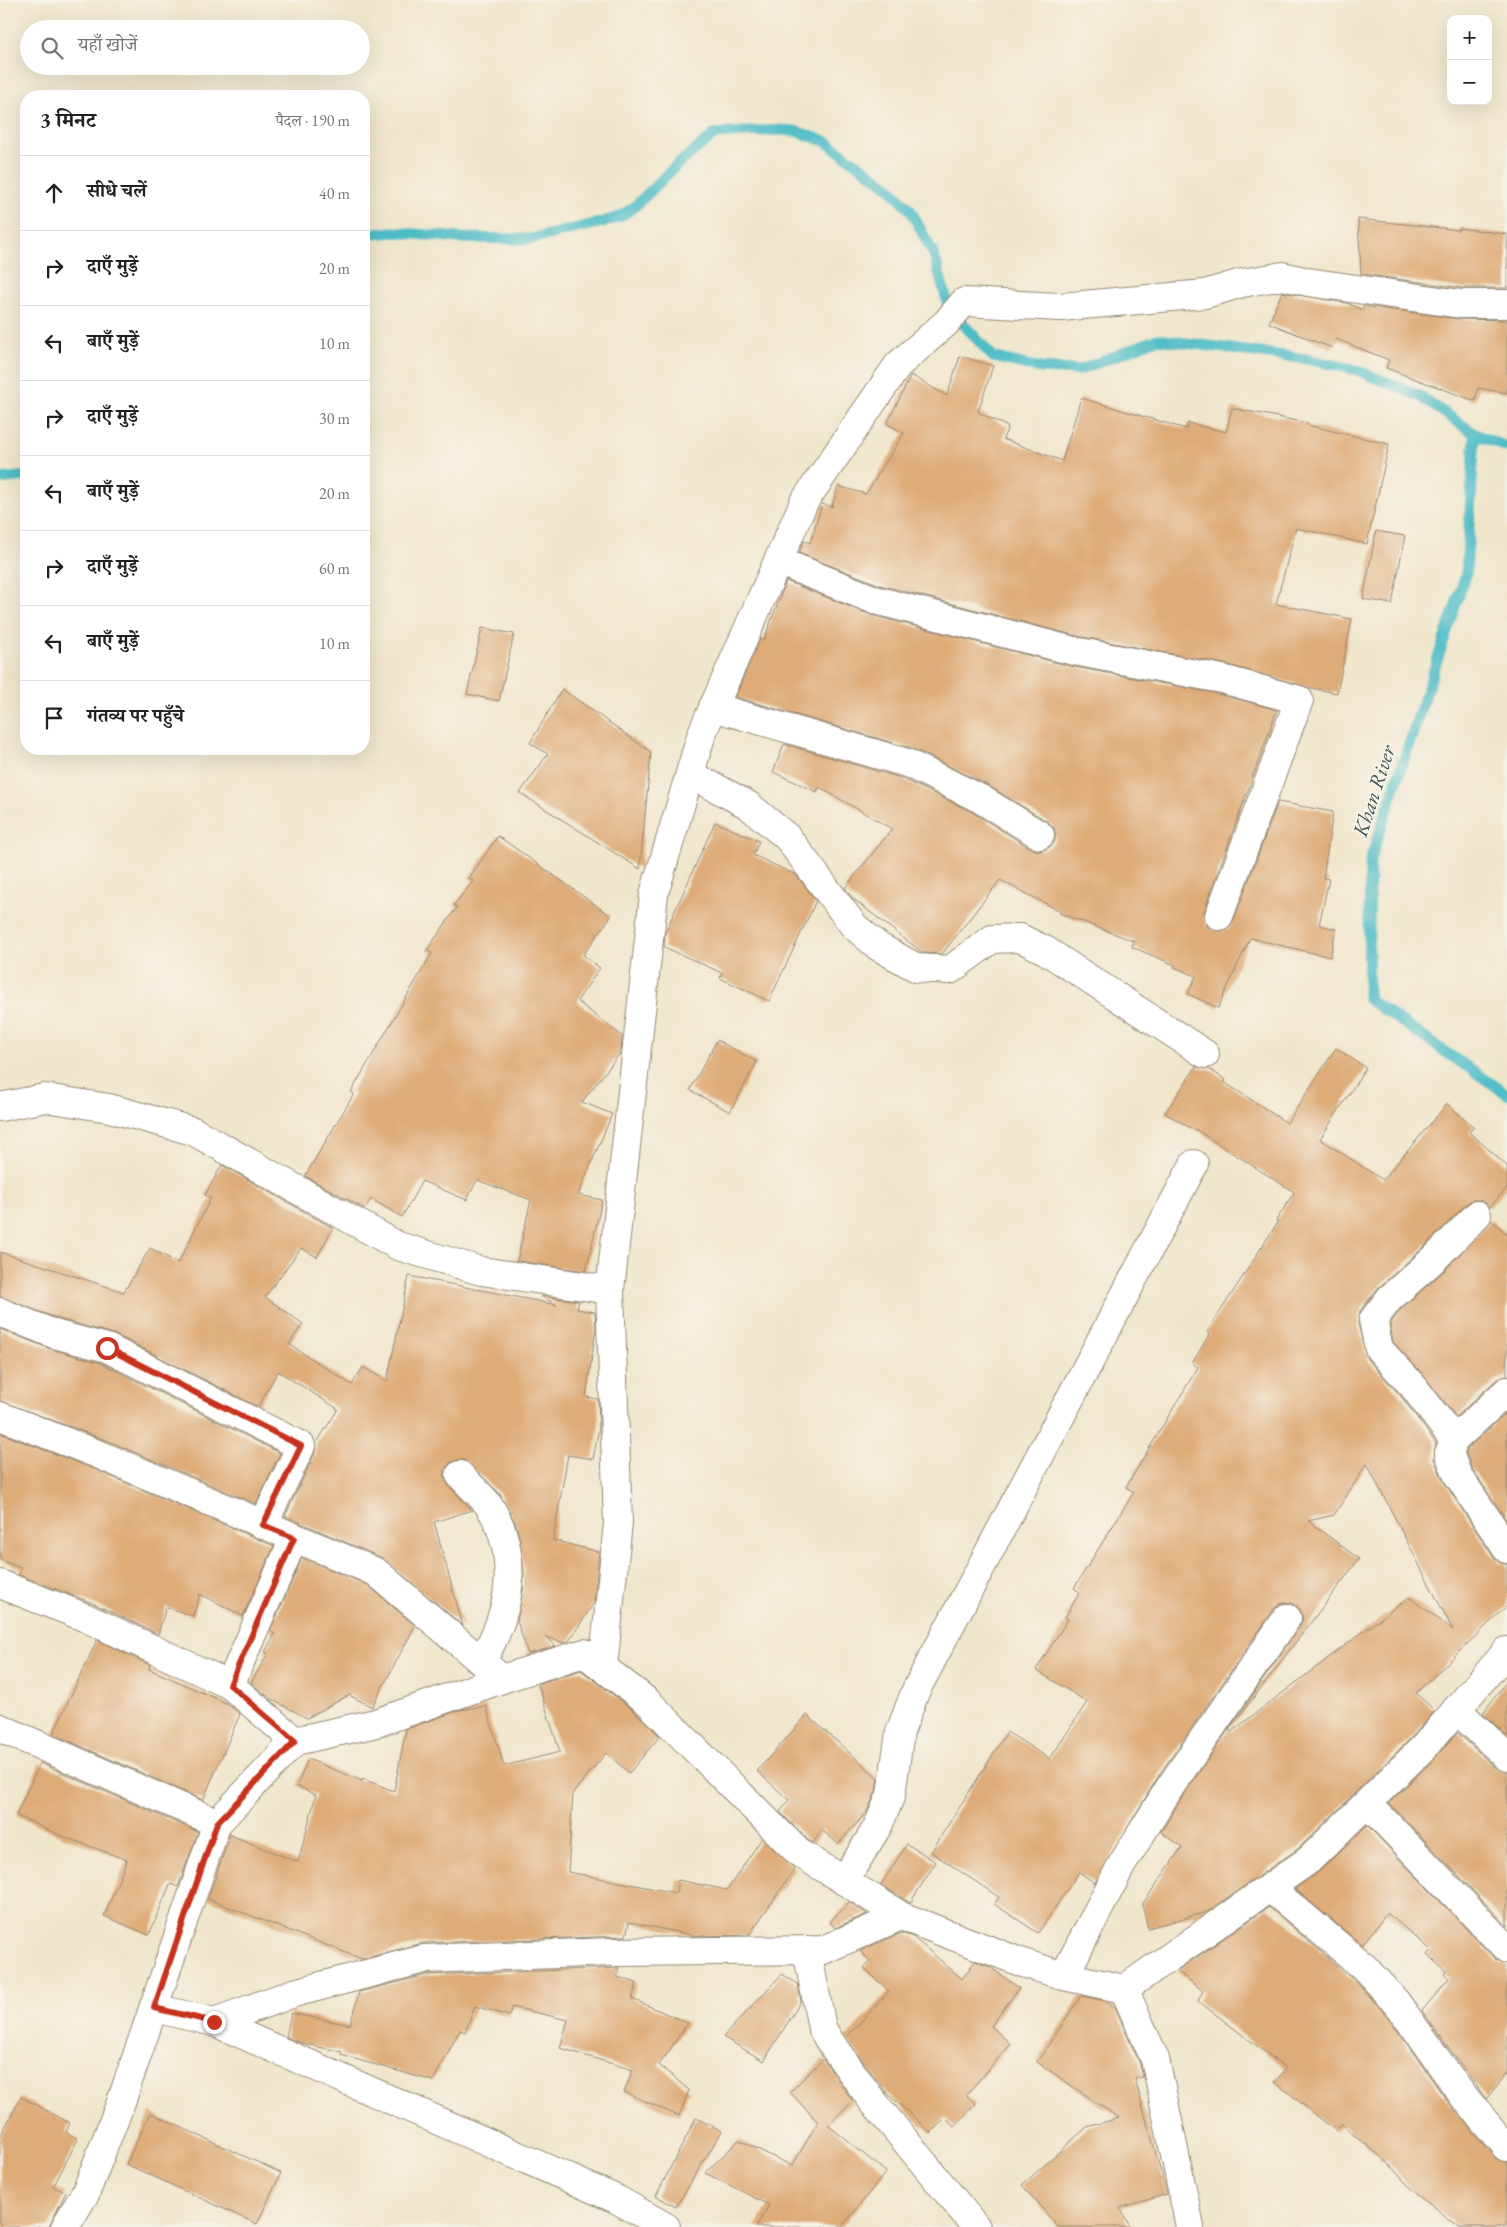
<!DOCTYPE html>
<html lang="hi">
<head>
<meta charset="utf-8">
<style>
	:root { --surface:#fff; --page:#f2f2f2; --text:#202124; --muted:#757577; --line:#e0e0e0 }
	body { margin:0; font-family:"EB Garamond","Noto Serif Devanagari",serif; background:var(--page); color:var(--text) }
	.controls { position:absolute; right:15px; top:15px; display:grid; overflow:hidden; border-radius:10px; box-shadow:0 5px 20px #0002 }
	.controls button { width:45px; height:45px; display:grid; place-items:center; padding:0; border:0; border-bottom:1px solid var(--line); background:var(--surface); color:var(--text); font:25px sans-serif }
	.stop { position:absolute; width:15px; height:15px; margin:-11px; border:4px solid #c8321e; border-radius:50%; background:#fff }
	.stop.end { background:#c8321e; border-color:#fff; box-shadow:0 1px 5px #0008 }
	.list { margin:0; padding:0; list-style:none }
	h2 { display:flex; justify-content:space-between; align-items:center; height:65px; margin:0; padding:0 20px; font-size:21px }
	h2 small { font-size:16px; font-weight:400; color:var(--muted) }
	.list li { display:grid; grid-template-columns:32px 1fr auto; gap:15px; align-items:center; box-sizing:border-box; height:75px; padding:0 20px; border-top:1px solid var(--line) }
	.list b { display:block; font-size:19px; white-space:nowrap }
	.list em { font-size:16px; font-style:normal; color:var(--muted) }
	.icon { flex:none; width:28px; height:28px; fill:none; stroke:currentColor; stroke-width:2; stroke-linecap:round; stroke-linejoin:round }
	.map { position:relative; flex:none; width:1507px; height:2227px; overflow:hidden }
	.search { position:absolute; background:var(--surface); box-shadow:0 5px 20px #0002; left:20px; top:20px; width:350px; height:55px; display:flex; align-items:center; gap:12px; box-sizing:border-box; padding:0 18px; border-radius:28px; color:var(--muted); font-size:19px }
	.panel { position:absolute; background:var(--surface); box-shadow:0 5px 20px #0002; left:20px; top:90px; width:350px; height:665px; border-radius:20px }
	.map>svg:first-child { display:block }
</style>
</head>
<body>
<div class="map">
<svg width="1507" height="2227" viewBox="0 0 1507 2227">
	<rect width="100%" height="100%" fill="#f7f3e8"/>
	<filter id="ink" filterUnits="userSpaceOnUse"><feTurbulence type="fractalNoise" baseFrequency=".02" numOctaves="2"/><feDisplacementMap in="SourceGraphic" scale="10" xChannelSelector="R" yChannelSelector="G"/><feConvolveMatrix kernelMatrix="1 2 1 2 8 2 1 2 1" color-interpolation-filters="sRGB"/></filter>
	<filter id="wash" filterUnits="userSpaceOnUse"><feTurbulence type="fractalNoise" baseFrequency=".0096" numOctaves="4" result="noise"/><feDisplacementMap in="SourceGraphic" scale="20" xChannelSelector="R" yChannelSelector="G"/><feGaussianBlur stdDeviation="1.12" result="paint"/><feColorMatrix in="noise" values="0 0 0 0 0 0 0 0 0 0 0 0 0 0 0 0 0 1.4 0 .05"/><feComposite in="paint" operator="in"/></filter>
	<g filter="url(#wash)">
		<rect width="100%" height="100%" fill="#f0e6cc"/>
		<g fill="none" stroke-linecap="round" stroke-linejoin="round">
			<g stroke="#4ebcc6" stroke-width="11">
				<polyline points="364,235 393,232 460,238 531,239 603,222 619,217 633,208 677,165 715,134 778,130 795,131 825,141 889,187 911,211 934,255 949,308 993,357 1040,368 1080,370 1157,339 1307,359 1357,370 1420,396 1475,434 1507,447"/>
				<polyline points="1475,434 1466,574 1370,861 1368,999 1507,1094"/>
				<polyline points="0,479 26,476"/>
			</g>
		</g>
		<g id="blocks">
			<g fill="#deac78" fill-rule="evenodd">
				<polygon points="1358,219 1459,230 1459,228 1507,234 1507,288 1462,288 1361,274"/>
				<polygon points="1282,292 1347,303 1363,310 1363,306 1459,319 1507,320 1507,393 1478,388 1475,401 1386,368 1389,360 1336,339 1332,348 1269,323"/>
				<polygon points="960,356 993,366 978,412 1008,427 1003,439 1062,461 1081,398 1186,429 1188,423 1226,432 1232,408 1307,423 1307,425 1389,444 1367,544 1296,528 1276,604 1352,619 1337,693 1307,687 1225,664 1077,636 880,585 799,553 804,541 810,543 822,504 832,507 838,486 866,494 904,433 887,424 911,375 947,396"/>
				<polygon points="1376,531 1405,536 1392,604 1363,599"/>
				<polygon points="786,581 871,615 1070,666 1218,694 1277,710 1204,911 1204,919 1207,926 1213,930 1221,931 1229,928 1233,922 1278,802 1333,812 1323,878 1329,879 1319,925 1336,929 1330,957 1250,938 1218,1008 1188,994 1196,976 1174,967 1175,965 1132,947 1134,941 1059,913 1060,911 1000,880 942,954 923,953 852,898 845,888 892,829 819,787 817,792 773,772 784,744 901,778 972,812 1032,849 1040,851 1048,848 1054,843 1056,836 1054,828 1048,822 987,785 914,749 735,697 760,639 764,640"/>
				<polygon points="482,628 514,634 499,701 467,694"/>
				<polygon points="562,689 651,752 640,869 520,793 548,754 530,743"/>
				<polygon points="715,822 759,841 753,855 796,875 816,901 769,1001 720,978 722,973 664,947 665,933"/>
				<polygon points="498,836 611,916 583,955 600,968 577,1001 622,1036 621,1052 582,1102 612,1114 578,1195 602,1200 586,1271 517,1261 531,1200 477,1180 467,1200 422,1181 402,1217 371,1199 365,1209 305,1176 354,1094 351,1092 432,953 427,950 457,907 454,905 473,881 469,878"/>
				<polygon points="717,1040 757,1062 730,1112 690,1090"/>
				<path d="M1336,1048L1366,1068L1320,1139L1383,1180L1447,1104L1474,1127L1469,1132L1507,1166V1188L1490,1207L1480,1200H1472L1466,1204L1423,1248L1378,1288L1360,1311L1358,1323L1367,1359L1401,1396L1436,1443L1434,1459L1444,1482L1494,1558L1500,1563L1507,1564V1606L1416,1693L1435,1711L1413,1736L1299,1848L1207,1912L1148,1928L1142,1905L1182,1847L1161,1832L1185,1793L1300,1626L1303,1619L1301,1611L1296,1605L1288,1602L1280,1604L1274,1609L1159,1775L1095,1883L1079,1872L1038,1933L994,1904L999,1897L931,1852L1007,1732L1050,1759L1087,1702L1036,1670L1068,1619L1065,1617L1080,1592L1074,1588L1134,1492L1126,1487L1198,1367L1192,1363L1210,1334L1207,1332L1278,1222L1276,1221L1294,1192L1195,1129L1194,1130L1165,1113L1196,1067L1209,1069L1226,1080L1224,1082L1287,1123ZM1367,1464L1453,1630L1409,1597L1231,1732L1229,1730L1359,1559L1308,1521L1334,1515Z"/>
				<polygon points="222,1165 333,1228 317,1257 301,1248 265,1297 303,1324 289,1344 352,1385 363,1367 387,1381 409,1276 557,1305 541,1296 579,1301 577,1309 595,1312 596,1328 586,1397 598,1399 599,1427 593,1459 568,1455 553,1540 599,1552 594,1603 569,1641 564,1643 546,1637 556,1646 528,1654 517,1621 523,1590 524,1572 520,1540 516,1524 499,1493 465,1460 457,1460 450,1463 445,1470 445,1478 449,1486 472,1510 434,1522 463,1626 382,1558 285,1516 315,1453 316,1444 338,1409 278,1371 258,1407 114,1334 59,1319 0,1297 0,1252 124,1292 150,1248 178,1263 211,1198 205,1195"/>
				<polygon points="1491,1220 1507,1234 1507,1376 1496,1380 1456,1417 1425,1377 1393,1342 1390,1324 1401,1309 1445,1270"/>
				<polygon points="0,1329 48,1348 101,1363 280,1453 256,1504 106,1440 0,1401"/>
				<polygon points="1507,1412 1507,1521 1471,1467 1466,1453 1467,1449"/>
				<polygon points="0,1433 94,1469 274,1546 243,1616 200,1594 193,1616 166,1607 158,1634 90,1602 19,1575 21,1568 0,1560"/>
				<polygon points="302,1558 368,1585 415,1626 372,1707 349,1695 307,1718 271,1699 251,1683 268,1653 265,1652 275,1634 270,1631"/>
				<polygon points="97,1640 150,1665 149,1669 226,1703 240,1714 203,1800 53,1734"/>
				<polygon points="581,1670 632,1709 660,1736 629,1773 606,1753 573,1793 568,1872 676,1893 678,1880 727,1890 762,1838 795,1869 749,1935 696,1936 629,1922 626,1936 423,1943 362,1959 208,1899 230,1835 298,1862 316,1795 297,1786 308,1759 362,1781 363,1779 394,1791 406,1729 460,1710 486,1706 504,1766 560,1752 538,1684"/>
				<polygon points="1507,1681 1507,1736 1483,1713"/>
				<polygon points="807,1715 878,1778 876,1791 867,1812 838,1844 822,1830 813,1843 808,1840 780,1812 789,1800 757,1771"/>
				<polygon points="1457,1732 1496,1768 1507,1772 1507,1926 1389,1803 1435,1758"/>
				<polygon points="40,1763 198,1832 178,1887 170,1884 149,1935 104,1916 127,1860 59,1835 16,1815"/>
				<polygon points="1367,1825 1496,1960 1507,1964 1507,2074 1486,2099 1422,2011 1449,1978 1444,1974 1446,1971 1427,1955 1431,1950 1387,1913 1362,1945 1295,1889 1320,1871"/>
				<polygon points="907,1844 936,1862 910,1903 881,1885"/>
				<polygon points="849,1902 867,1914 835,1928 830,1922"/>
				<polygon points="1269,1907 1357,1983 1385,2013 1448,2102 1494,2157 1500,2161 1507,2162 1507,2227 1460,2227 1415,2193 1388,2163 1342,2124 1336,2131 1275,2082 1286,2068 1198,2001 1203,1991 1177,1971"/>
				<polygon points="901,1933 913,1937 962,1979 975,1961 990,1967 1019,1988 991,2026 1011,2044 966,2095 976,2104 954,2127 945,2118 931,2133 886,2092 846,2038 889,1991 864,1968 870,1961 860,1951"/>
				<polygon points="619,1968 617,1977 637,1983 632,1999 688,2023 659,2065 689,2090 679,2116 624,2092 633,2070 560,2048 568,2020 512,2007 509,2016 475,2006 465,2032 460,2030 433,2081 341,2055 342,2052 301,2043 286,2037 291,2013 350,2025 359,1992 426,1975"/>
				<polygon points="782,1974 798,1984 801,2001 764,2061 723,2037"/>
				<polygon points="1081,1996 1105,2001 1115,2008 1140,2064 1143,2077 1135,2079 1167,2194 1120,2208 1130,2227 1058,2227 1022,2185 1087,2127 1119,2118 1037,2062"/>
				<polygon points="823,2059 853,2101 828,2125 886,2172 842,2227 756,2227 769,2205 705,2173 739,2140 792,2166 818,2122 790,2092"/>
				<polygon points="21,2097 70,2123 66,2132 78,2139 53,2187 66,2192 49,2227 0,2227 0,2137"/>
				<polygon points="150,2113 281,2173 257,2224 126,2164"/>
				<polygon points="696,2118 722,2131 676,2207 656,2196"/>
			</g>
		</g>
	</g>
	<g filter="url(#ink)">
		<use href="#blocks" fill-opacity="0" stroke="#968875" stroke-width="1"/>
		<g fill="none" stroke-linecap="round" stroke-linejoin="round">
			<defs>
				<g id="street">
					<polyline points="778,561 875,600 1074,651 1222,679 1299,700 1219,916"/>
					<polyline points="713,707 907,763 979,798 1040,835"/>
					<polyline points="690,774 748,805 787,837 854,926 879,947 917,968 950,970 992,939 1020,938 1045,950 1205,1054"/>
					<polyline points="0,1107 45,1098 109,1108 193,1131 398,1246 481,1271 610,1290"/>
					<polyline points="0,1312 54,1334 107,1348 301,1446 263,1525"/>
					<polyline points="1507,1391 1454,1440 1449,1453 1457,1474 1507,1549"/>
					<polyline points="0,1416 100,1455 376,1572 502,1679 584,1653 648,1702 798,1852 901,1916 1023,1963 1064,1976 1124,1989 1309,1860 1424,1747 1507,1651"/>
					<polyline points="1454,1440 1413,1386 1379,1349 1373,1320 1390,1298 1434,1259 1477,1215"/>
					<path d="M460,1475C468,1484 479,1493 487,1503C510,1534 514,1580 502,1616C498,1632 489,1647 482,1662"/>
					<polyline points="0,1584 84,1617 230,1685 295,1741"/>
					<polyline points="603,1667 618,1523 610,1290 654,894 702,733 804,502 898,365 946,323 964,302 1060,307 1205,294 1242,283 1283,276 1308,282 1461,304 1507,304"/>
					<polyline points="230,1685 294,1538"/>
					<polyline points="1456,1709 1507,1757"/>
					<polyline points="0,1728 217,1823 295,1741 376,1723 502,1679"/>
					<polyline points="1367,1803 1507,1949"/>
					<polyline points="844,1881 878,1826 891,1795 900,1732 916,1690 1194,1164"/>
					<polyline points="1270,1888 1364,1967 1397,2003 1461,2093 1506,2147"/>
					<polyline points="807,1950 822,2028 830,2042 871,2099 976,2227"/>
					<polyline points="1064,1976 1121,1866 1172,1784 1287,1618"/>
					<polyline points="1124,1989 1155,2059 1190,2227"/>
					<polyline points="154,2008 214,2022 616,2199 666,2227"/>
					<polyline points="214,2022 294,1993 424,1959 612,1952 823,1950 901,1916"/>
					<polyline points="65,2227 86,2192 121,2102 217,1823"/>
				</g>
			</defs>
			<use href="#street" stroke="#968875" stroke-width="30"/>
			<use href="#street" stroke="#fff" stroke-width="28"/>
		</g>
	</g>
	<g fill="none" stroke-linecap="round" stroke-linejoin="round" filter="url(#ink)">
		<polyline stroke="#c8321e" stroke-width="6" points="107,1348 301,1446 263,1525 294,1538 230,1685 295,1741 217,1823 154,2008 214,2022"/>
	</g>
	<g text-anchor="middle" stroke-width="4.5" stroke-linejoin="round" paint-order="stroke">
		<g font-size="21" font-style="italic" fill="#415650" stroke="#f7f3e8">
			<text transform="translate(1374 791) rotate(-72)" y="7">Khan River</text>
		</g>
	</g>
</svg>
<div class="controls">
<button>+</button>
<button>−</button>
</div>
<div class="stop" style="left:107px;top:1348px"></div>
<div class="stop end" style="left:214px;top:2022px"></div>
<div class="search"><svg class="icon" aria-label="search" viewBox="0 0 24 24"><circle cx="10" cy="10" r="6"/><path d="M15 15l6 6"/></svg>यहाँ खोजें</div>
<section class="panel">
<h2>3 मिनट<small>पैदल · 190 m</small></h2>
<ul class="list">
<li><svg class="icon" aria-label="ahead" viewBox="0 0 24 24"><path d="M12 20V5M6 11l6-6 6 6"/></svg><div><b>सीधे चलें</b></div><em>40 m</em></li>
<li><svg class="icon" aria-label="right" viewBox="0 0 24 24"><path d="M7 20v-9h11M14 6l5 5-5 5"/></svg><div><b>दाएँ मुड़ें</b></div><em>20 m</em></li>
<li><svg class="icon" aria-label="left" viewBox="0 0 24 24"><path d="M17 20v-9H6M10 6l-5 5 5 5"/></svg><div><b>बाएँ मुड़ें</b></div><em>10 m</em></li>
<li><svg class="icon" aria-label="right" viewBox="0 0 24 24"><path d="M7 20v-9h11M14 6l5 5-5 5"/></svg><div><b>दाएँ मुड़ें</b></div><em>30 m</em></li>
<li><svg class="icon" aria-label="left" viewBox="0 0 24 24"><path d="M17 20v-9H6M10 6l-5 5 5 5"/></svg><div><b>बाएँ मुड़ें</b></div><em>20 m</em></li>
<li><svg class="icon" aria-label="right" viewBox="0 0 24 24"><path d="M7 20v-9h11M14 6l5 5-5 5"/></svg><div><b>दाएँ मुड़ें</b></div><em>60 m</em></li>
<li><svg class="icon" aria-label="left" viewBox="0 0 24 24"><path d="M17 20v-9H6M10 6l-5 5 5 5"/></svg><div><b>बाएँ मुड़ें</b></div><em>10 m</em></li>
<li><svg class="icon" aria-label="arrive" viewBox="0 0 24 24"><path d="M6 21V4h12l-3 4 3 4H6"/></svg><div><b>गंतव्य पर पहुँचे</b></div></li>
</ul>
</section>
</div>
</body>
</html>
